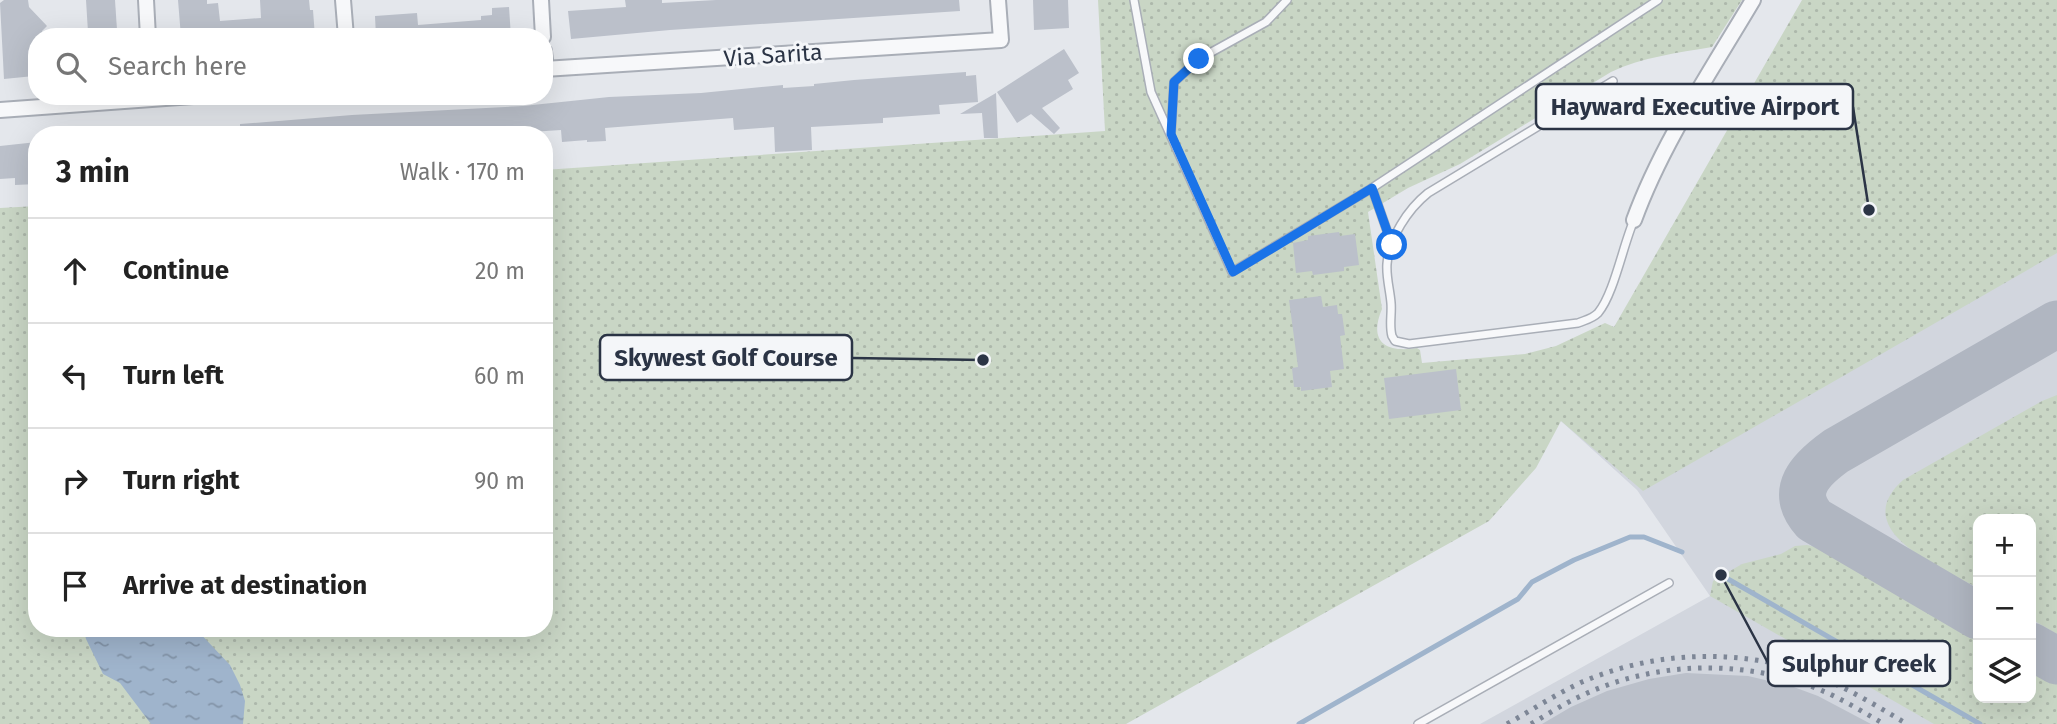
<!DOCTYPE html>
<html lang="en">
<head>
<meta charset="utf-8">
<style>
	:root { --surface:#fff; --page:#f2f2f2; --text:#222; --muted:#767676; --line:#e0e0e0 }
	body { margin:0; font-family:"Fira Sans",sans-serif; background:var(--page); color:var(--text) }
	.controls { position:absolute; right:21px; bottom:21px; display:grid; overflow:hidden; border-radius:14px; box-shadow:0 7px 28px #0002 }
	.controls button { width:63px; height:63px; display:grid; place-items:center; padding:0; border:0; border-bottom:2px solid var(--line); background:var(--surface); color:var(--text); font:35px sans-serif }
	.stop { position:absolute; width:21px; height:21px; margin:-16px; border:5px solid #1a73e8; border-radius:50%; background:#fff }
	.stop.end { background:#1a73e8; border-color:#fff; box-shadow:0 2px 7px #0008 }
	.list { margin:0; padding:0; list-style:none }
	h2 { display:flex; justify-content:space-between; align-items:center; height:91px; margin:0; padding:0 28px; font-size:30px }
	h2 small { font-size:23px; font-weight:400; color:var(--muted) }
	.list li { display:grid; grid-template-columns:46px 1fr auto; gap:21px; align-items:center; box-sizing:border-box; height:105px; padding:0 28px; border-top:2px solid var(--line) }
	.list b { display:block; font-size:26px; white-space:nowrap }
	.list em { font-size:23px; font-style:normal; color:var(--muted) }
	.icon { flex:none; width:38px; height:38px; fill:none; stroke:currentColor; stroke-width:2; stroke-linecap:round; stroke-linejoin:round }
	.map { position:relative; flex:none; width:2057px; height:724px; overflow:hidden }
	.search { position:absolute; background:var(--surface); box-shadow:0 7px 28px #0002; left:28px; top:28px; width:525px; height:77px; display:flex; align-items:center; gap:18px; box-sizing:border-box; padding:0 24px; border-radius:28px; color:var(--muted); font-size:26px }
	.panel { position:absolute; background:var(--surface); box-shadow:0 7px 28px #0002; left:28px; top:126px; width:525px; height:511px; border-radius:28px }
	.map>svg:first-child { display:block }
</style>
</head>
<body>
<div class="map">
<svg width="2057" height="724" viewBox="0 0 2057 724">
	<defs>
		<pattern id="green-dots" width="8" height="8" patternUnits="userSpaceOnUse" patternTransform="scale(1.75)"><rect width="8" height="8" fill="#c9d6c5"/><path d="M2 2h.1M6 6h.1" fill="none" stroke="#adb8ab" stroke-width="1.8" stroke-linecap="round"/></pattern>
		<pattern id="water-ripples" width="26" height="14" patternUnits="userSpaceOnUse" patternTransform="scale(1.75)"><rect width="26" height="14" fill="#9fb4cc"/><path d="M2 4q2-2 4 0t4 0M15 11q2-2 4 0t4 0" fill="none" stroke="#8293a7"/></pattern>
	</defs>
	<rect width="100%" height="100%" fill="#e4e7ec"/>
	<path fill="#d2d6de" fill-rule="evenodd" d="M2057,0V724H1480L1710,596L1637,490L1561,421ZM1978,519H2031V698H1978Z"/>
	<g fill="url(#green-dots)">
		<path d="M1098,0H1742L1712,47C1677,53 1643,57 1611,72L1460,164L1408,188L1368,212L1382,309C1368,342 1386,353 1417,348L1420,350L1422,363L1525,354L1556,346L1605,323L1614,327L1802,0H2057V253L1643,491L1561,421L1536,468L1489,521L1126,724H0V208L37,206V628H544V170L1105,131Z"/>
		<path d="M2057,395V634L2031,619V519H1978V588C1943,568 1846,531 1903,480L2042,401Z"/>
		<polygon points="1807,545 1828,550 1978,636 1978,698 2031,698 2031,667 2057,682 2057,724 1934,724 1710,596 1713,581 1742,564 1781,554 1795,546"/>
	</g>
	<polygon fill="url(#water-ripples)" points="83,628 195,628 230,665 240,685 245,701 243,724 151,724 120,683 103,674 86,639"/>
	<g fill="none" stroke-linecap="round" stroke-linejoin="round">
		<g stroke="#9fb4cc" stroke-width="5">
			<polyline points="1721,575 1980,724"/>
			<polyline points="1299,724 1518,599 1532,582 1574,560 1630,537 1644,537 1682,552"/>
		</g>
		<g stroke="#b0b6c1" stroke-width="47">
			<path d="M1978,616L1814,520C1788,491 1811,469 1836,451L2057,324"/>
			<polyline points="2031,646 2057,661"/>
		</g>
	</g>
	<g fill="#bbc0ca">
		<polygon points="4,0 28,0 29,7 47,26 42,31 43,37 37,37 34,76 4,79 0,3"/>
		<polygon points="86,0 115,0 117,30 88,32"/>
		<polygon points="178,0 207,0 207,4 218,3 220,21 261,18 260,0 309,0 310,10 313,10 315,37 181,37"/>
		<polygon points="625,0 662,0 662,3 716,0 959,0 960,11 670,30 571,39 568,11 626,7"/>
		<polygon points="1033,0 1068,0 1069,28 1034,30"/>
		<polygon points="509,7 511,37 376,37 375,16 417,13 418,25 481,20 481,16 492,15 492,8"/>
		<polygon points="1064,49 1079,73 1068,80 1073,89 1042,108 1060,128 1054,134 1031,114 1017,123 997,92"/>
		<polygon points="966,72 966,76 976,75 978,102 939,105 940,114 883,118 883,123 811,127 812,150 775,152 774,127 734,130 733,118 605,128 606,141 587,142 587,140 562,142 561,130 486,135 240,135 240,124 352,115 523,106 609,97 701,93 783,85 783,88 814,86 814,84 854,80"/>
		<polygon points="996,93 998,138 984,138 982,113 960,114"/>
		<polygon points="37,142 37,184 15,185 15,178 0,179 0,146"/>
		<polygon points="1339,232 1340,236 1355,234 1359,265 1344,267 1344,271 1313,275 1312,271 1296,273 1293,243 1308,240 1308,236"/>
		<polygon points="1321,296 1323,307 1337,305 1338,314 1342,314 1345,335 1340,336 1344,369 1330,371 1332,387 1301,391 1301,387 1294,387 1292,368 1298,367 1289,300"/>
		<polygon points="1456,369 1461,410 1389,419 1384,378"/>
		<polygon points="1686,673 1748,676 1791,686 1818,696 1871,724 1542,724 1571,707 1607,691 1649,679"/>
	</g>
	<g fill="none" stroke-linecap="round" stroke-linejoin="round">
		<defs>
			<g id="lane">
				<polyline points="1134,0 1151,92 1232,272 1372,188 1392,245"/>
				<path d="M1613,81L1428,193C1408,209 1389,238 1387,264C1386,277 1390,290 1391,303C1392,314 1389,325 1392,336L1395,341L1409,344L1578,323C1585,320 1592,319 1598,313C1614,294 1623,245 1634,220"/>
				<polyline points="1171,133 1174,82 1199,59 1266,22 1287,0"/>
				<polyline points="1372,188 1658,0"/>
				<polyline points="1418,724 1669,583"/>
			</g>
			<g id="street">
				<polyline points="146,0 148,37"/>
				<polyline points="343,0 346,37"/>
				<polyline points="541,0 543,37"/>
				<polyline points="544,51 546,69"/>
				<polyline points="544,69 1001,40 998,0"/>
				<polyline points="0,110 193,96"/>
				<path d="M1634,220C1662,143 1711,71 1753,0"/>
			</g>
		</defs>
		<use href="#lane" stroke="#a9aeb7" stroke-width="10"/>
		<use href="#street" stroke="#a9aeb7" stroke-width="18"/>
		<use href="#lane" stroke="#f7f8fa" stroke-width="7"/>
		<use href="#street" stroke="#f7f8fa" stroke-width="14"/>
		<g stroke="#7d8696" stroke-width="5" stroke-dasharray="3.5 7" stroke-linecap="butt">
			<path d="M1507,724C1532,710 1556,694 1582,682C1654,651 1738,648 1812,674C1846,687 1877,706 1907,724"/>
			<path d="M1531,724C1548,714 1565,703 1583,695C1656,661 1743,659 1818,689C1841,698 1863,712 1884,724"/>
		</g>
	</g>
	<g fill="none" stroke-linecap="round" stroke-linejoin="round">
		<polyline stroke="#1a73e8" stroke-width="9" points="1199,59 1174,82 1171,134 1233,272 1372,188 1392,245"/>
	</g>
	<g text-anchor="middle" stroke-width="6" stroke-linejoin="round" paint-order="stroke">
		<g font-size="23" fill="#2b3445" stroke="#f4f6f9">
			<text transform="translate(773 55) rotate(-4)" y="8">Via Sarita</text>
		</g>
	</g>
	<path fill="none" stroke="#2b3445" stroke-width="2.5" d="M1869 210L1853 107M983 360L852 358M1721 575L1768 663"/>
	<g fill="#2b3445" stroke="#f4f6f9" stroke-width="2.5">
		<circle cx="1869" cy="210" r="7"/>
		<circle cx="983" cy="360" r="7"/>
		<circle cx="1721" cy="575" r="7"/>
	</g>
	<g fill="#f4f6f9" stroke="#2b3445" stroke-width="2.5">
		<rect x="1536" y="84" width="317" height="45" rx="7"/>
		<rect x="600" y="335" width="252" height="45" rx="7"/>
		<rect x="1768" y="641" width="182" height="45" rx="7"/>
	</g>
	<g font-size="24" text-anchor="middle" font-weight="bold" fill="#2b3445">
		<text x="1695" y="115">Hayward Executive Airport</text>
		<text x="726" y="366">Skywest Golf Course</text>
		<text x="1859" y="672">Sulphur Creek</text>
	</g>
</svg>
<div class="controls">
<button>+</button>
<button>−</button>
<button><svg class="icon" aria-label="layers" viewBox="0 0 24 24"><path d="M12 4l9 5-9 5-9-5zM3 14l9 5 9-5"/></svg></button>
</div>
<div class="stop" style="left:1392px;top:245px"></div>
<div class="stop end" style="left:1199px;top:59px"></div>
<div class="search"><svg class="icon" aria-label="search" viewBox="0 0 24 24"><circle cx="10" cy="10" r="6"/><path d="M15 15l6 6"/></svg>Search here</div>
<section class="panel">
<h2>3 min<small>Walk · 170 m</small></h2>
<ul class="list">
<li><svg class="icon" aria-label="ahead" viewBox="0 0 24 24"><path d="M12 20V5M6 11l6-6 6 6"/></svg><div><b>Continue</b></div><em>20 m</em></li>
<li><svg class="icon" aria-label="left" viewBox="0 0 24 24"><path d="M17 20v-9H6M10 6l-5 5 5 5"/></svg><div><b>Turn left</b></div><em>60 m</em></li>
<li><svg class="icon" aria-label="right" viewBox="0 0 24 24"><path d="M7 20v-9h11M14 6l5 5-5 5"/></svg><div><b>Turn right</b></div><em>90 m</em></li>
<li><svg class="icon" aria-label="arrive" viewBox="0 0 24 24"><path d="M6 21V4h12l-3 4 3 4H6"/></svg><div><b>Arrive at destination</b></div></li>
</ul>
</section>
</div>
</body>
</html>
